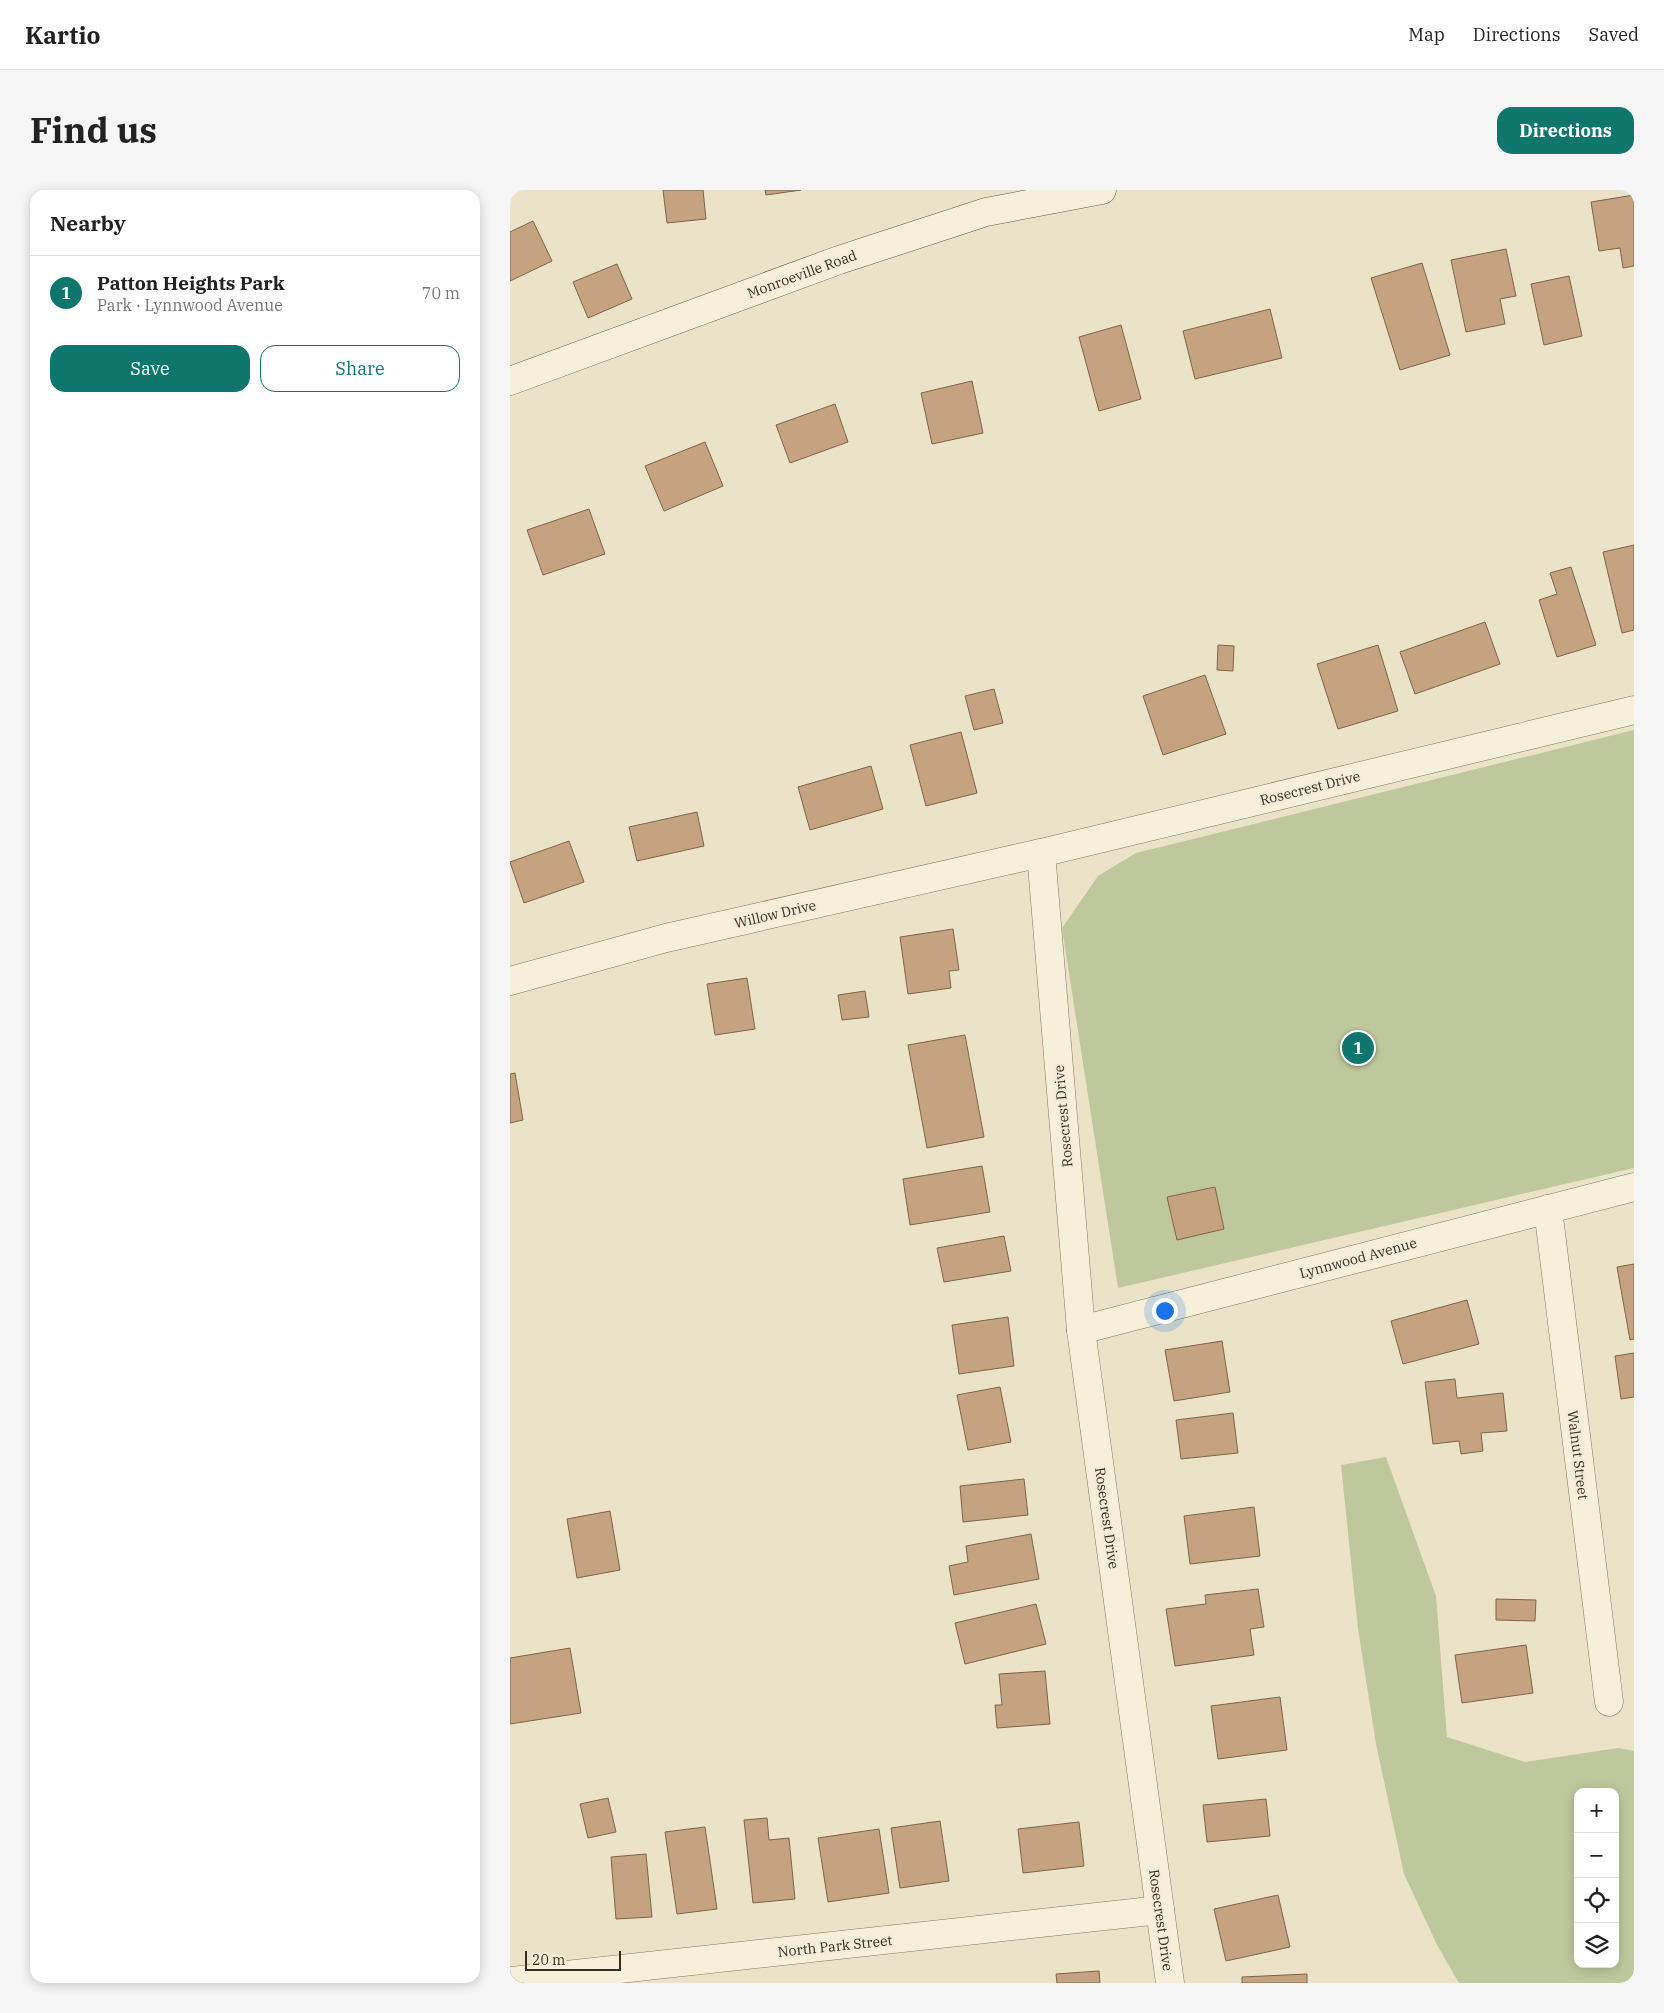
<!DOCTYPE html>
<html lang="en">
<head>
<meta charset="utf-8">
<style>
	:root { --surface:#fff; --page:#f6f6f6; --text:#222; --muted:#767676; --line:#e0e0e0; --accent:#0f766e }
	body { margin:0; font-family:"IBM Plex Serif",serif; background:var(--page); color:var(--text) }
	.controls { position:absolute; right:15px; bottom:15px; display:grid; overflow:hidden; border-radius:10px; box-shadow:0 2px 12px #0003 }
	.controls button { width:45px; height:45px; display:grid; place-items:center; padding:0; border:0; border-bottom:1px solid var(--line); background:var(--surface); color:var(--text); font:25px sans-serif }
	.scale { position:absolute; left:15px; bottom:12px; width:96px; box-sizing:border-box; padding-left:5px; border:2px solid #372d21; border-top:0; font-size:14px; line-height:18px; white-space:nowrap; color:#372d21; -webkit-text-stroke:4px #f3edd7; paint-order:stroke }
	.you { position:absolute; left:654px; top:1120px; width:18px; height:18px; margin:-12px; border:4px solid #fff; border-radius:50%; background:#1a73e8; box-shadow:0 0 0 8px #1a73e833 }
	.badge { display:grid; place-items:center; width:32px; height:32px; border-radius:50%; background:var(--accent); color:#fff; font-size:16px; font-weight:700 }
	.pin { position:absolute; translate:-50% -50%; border:2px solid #fff; box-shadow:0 1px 5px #0006 }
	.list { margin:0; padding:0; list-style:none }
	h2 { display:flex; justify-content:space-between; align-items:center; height:65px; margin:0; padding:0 20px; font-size:21px }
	h2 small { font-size:16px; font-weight:400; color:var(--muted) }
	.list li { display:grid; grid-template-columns:32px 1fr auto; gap:15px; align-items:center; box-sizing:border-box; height:75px; padding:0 20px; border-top:1px solid var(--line) }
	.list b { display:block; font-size:19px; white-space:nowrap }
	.list p { margin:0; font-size:16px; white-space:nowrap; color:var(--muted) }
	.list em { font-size:16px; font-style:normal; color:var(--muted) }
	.actions { display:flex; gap:10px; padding:15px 20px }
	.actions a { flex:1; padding:11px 0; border:1px solid var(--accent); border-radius:15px; text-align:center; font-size:18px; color:var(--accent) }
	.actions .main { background:var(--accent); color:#fff }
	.icon { flex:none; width:28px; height:28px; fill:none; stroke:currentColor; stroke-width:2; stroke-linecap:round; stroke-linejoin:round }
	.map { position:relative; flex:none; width:1124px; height:1793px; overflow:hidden; border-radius:15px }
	header { display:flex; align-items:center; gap:30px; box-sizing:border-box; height:70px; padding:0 25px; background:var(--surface); border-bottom:1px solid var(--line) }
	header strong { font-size:24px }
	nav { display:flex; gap:28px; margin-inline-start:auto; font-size:18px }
	.intro { display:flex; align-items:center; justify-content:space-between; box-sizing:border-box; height:120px; padding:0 30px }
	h1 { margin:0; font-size:35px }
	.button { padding:12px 22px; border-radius:15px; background:var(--accent); color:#fff; font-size:18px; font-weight:700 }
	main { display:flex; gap:30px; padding:0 30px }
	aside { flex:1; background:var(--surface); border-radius:15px; box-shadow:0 2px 12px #0003 }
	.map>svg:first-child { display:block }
</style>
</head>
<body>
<header>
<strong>Kartio</strong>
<nav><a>Map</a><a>Directions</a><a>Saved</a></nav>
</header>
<div class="intro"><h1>Find us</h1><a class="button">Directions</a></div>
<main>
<aside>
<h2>Nearby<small></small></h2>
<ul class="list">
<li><span class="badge">1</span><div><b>Patton Heights Park</b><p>Park · Lynnwood Avenue</p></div><em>70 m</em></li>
</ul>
<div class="actions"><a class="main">Save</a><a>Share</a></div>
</aside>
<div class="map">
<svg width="1124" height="1793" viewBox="0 0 1124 1793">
	<rect width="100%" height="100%" fill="#ebe3c8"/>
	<g fill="#bfc89d" fill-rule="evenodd">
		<polygon points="1124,540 1124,978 608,1098 552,738 588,686 626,663"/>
		<path d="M876,1267L926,1406L937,1547L1015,1572L1108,1558L1124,1561V1793H949L927,1755L894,1684L866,1554L848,1439L831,1275ZM1068,1602H1105V1774H1068Z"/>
	</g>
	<g fill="#c5a381" stroke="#826347">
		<polygon points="153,0 193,0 196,29 157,33"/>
		<polygon points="255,0 291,0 256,5"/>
		<polygon points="1124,5 1124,76 1113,78 1110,58 1089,61 1081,12"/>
		<polygon points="23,31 42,71 0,91 0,42"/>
		<polygon points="996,59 1006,106 990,109 995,134 956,142 941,70"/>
		<polygon points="912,73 940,165 890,180 861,88"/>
		<polygon points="107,74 122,109 78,128 63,92"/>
		<polygon points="1059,86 1072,146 1034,155 1021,94"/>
		<polygon points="760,119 772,168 685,189 673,141"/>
		<polygon points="611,135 631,209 589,221 569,147"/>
		<polygon points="462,191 473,243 422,254 411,203"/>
		<polygon points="325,214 338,252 280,273 266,235"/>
		<polygon points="195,252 213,296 154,321 135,276"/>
		<polygon points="79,319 95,364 33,385 17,340"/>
		<polygon points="1124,355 1124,440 1112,443 1093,362"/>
		<polygon points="1061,377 1086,455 1047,467 1029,410 1047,404 1040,383"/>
		<polygon points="975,432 990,474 905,504 890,462"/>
		<polygon points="708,455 724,456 723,481 707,480"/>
		<polygon points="868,455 888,521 828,539 807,474"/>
		<polygon points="695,485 716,544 653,565 633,506"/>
		<polygon points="484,499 493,533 464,540 455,506"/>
		<polygon points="451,542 467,603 416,616 400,555"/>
		<polygon points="361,576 373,619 300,640 288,597"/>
		<polygon points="187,622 194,656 127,671 119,637"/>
		<polygon points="59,651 74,692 14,713 0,672"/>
		<polygon points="443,739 449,780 439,781 441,798 398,804 390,747"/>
		<polygon points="237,788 245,839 205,845 197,794"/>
		<polygon points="355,801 359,827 332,830 328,805"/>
		<polygon points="455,845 474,947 417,958 398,855"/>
		<polygon points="5,883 13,930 0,933 0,884"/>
		<polygon points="472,976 480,1022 400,1035 393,989"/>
		<polygon points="705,997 714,1039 667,1050 657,1007"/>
		<polygon points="494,1046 501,1081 434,1092 427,1058"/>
		<polygon points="1124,1074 1124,1149 1120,1150 1107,1077"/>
		<polygon points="957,1110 969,1154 893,1174 881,1131"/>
		<polygon points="498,1127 504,1176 449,1184 442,1135"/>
		<polygon points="712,1151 720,1202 664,1211 655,1160"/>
		<polygon points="1124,1163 1124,1207 1111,1209 1105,1166"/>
		<polygon points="945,1189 947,1208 993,1203 997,1241 971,1243 973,1261 951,1264 949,1251 923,1254 915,1192"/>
		<polygon points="490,1197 501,1252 458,1260 447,1205"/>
		<polygon points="723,1223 728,1263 671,1269 666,1230"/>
		<polygon points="514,1289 518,1325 453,1332 450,1296"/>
		<polygon points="744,1317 750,1366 680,1374 674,1326"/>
		<polygon points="100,1321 110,1380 67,1388 57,1329"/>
		<polygon points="521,1344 529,1389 444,1405 439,1376 458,1372 456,1356"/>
		<polygon points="748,1399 754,1437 740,1439 744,1465 665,1476 656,1419 696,1414 695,1405"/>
		<polygon points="986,1409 1026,1410 1025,1431 986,1430"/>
		<polygon points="526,1414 536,1454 455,1474 445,1433"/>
		<polygon points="1016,1455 1023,1503 952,1513 945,1465"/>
		<polygon points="60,1458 71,1523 0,1534 0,1468"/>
		<polygon points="535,1481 540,1534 487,1538 485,1515 492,1515 489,1484"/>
		<polygon points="770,1507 777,1560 708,1569 701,1516"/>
		<polygon points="98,1608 106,1642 78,1648 70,1614"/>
		<polygon points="756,1609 760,1646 697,1652 693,1615"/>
		<polygon points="257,1628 259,1650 279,1648 285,1709 243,1713 234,1630"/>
		<polygon points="430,1631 439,1691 390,1698 381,1638"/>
		<polygon points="569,1632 574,1676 513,1683 508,1639"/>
		<polygon points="195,1637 207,1719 167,1724 155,1642"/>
		<polygon points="369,1639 379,1703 318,1712 308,1648"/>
		<polygon points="136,1664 142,1727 106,1729 101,1667"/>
		<polygon points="768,1705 780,1757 716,1771 704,1719"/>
		<polygon points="589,1781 590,1793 547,1793 546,1784"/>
		<polygon points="797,1784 797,1793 732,1793 732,1787"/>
	</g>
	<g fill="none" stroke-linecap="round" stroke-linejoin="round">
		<defs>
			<g id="minor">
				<polyline points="0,791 156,748 531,663"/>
				<polyline points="1038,1019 1099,1512"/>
				<polyline points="571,1140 1124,997"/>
				<polyline points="0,1791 650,1720"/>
			</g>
			<polyline id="tertiary" points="660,1793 571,1140 531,663 1124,520"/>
			<polyline id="secondary" points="0,191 329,70 476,22 592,0"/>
		</defs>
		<use href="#minor" stroke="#85765f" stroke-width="29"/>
		<use href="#tertiary" stroke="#85765f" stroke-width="29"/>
		<use href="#secondary" stroke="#675742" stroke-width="29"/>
		<use href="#minor" stroke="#f6f0db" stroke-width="28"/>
		<use href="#tertiary" stroke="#f6f0db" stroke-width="28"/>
		<use href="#secondary" stroke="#f6f0db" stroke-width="28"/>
	</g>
	<g text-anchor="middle" stroke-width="4.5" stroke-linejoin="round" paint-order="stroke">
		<g font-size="14" fill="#372d21" stroke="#f3edd7">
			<text transform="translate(292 84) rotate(-20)" y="5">Monroeville Road</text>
			<text transform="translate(800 598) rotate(-14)" y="5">Rosecrest Drive</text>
			<text transform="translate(265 724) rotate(-13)" y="5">Willow Drive</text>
			<text transform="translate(553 926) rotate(-95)" y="5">Rosecrest Drive</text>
			<text transform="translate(848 1068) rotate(-15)" y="5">Lynnwood Avenue</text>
			<text transform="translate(1068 1265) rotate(83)" y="5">Walnut Street</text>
			<text transform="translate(597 1328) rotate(82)" y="5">Rosecrest Drive</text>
			<text transform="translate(651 1730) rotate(82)" y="5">Rosecrest Drive</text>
			<text transform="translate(325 1756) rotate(-6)" y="5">North Park Street</text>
		</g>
	</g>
</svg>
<div class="controls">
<button>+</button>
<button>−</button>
<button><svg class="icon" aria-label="locate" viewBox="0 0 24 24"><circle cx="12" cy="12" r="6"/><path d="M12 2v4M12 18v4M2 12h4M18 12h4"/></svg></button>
<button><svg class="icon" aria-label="layers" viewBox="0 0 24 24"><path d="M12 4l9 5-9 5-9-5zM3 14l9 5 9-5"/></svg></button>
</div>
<div class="scale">20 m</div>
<div class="you"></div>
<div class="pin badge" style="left:848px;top:858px">1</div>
</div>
</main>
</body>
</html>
